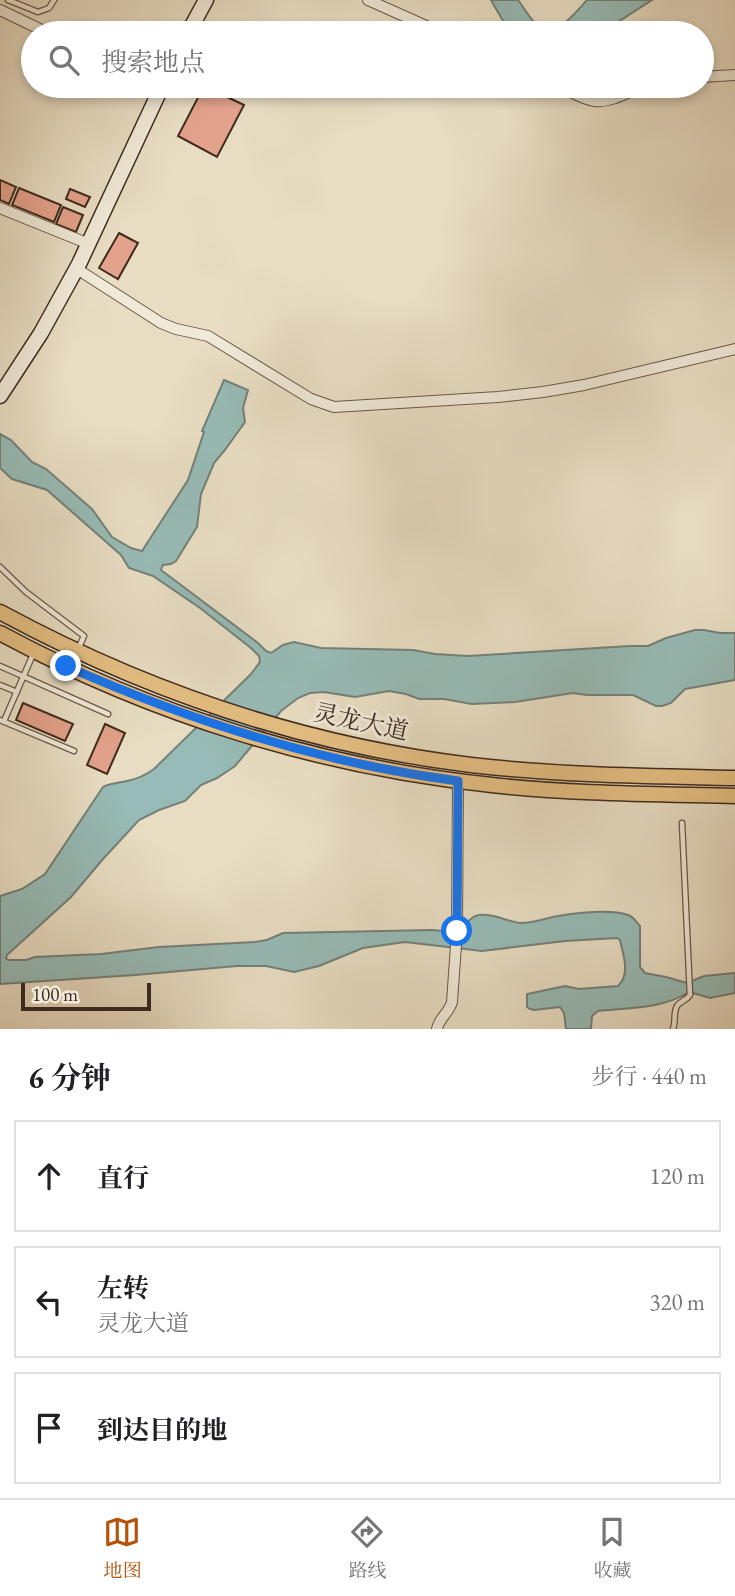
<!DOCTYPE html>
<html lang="zh">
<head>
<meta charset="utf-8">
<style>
	:root { --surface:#fff; --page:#f2f2f2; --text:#202124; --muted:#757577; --line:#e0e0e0; --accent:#b45309 }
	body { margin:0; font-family:"EB Garamond","Noto Serif SC",serif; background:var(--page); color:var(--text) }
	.scale { position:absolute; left:21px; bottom:18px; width:130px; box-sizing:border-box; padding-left:7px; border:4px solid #3f2b1e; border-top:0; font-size:19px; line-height:24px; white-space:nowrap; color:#3f2b1e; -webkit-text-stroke:5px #f0e9d8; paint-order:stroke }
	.stop { position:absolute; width:21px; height:21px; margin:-16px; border:5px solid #1a73e8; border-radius:50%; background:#fff }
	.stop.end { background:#1a73e8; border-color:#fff; box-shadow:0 2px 7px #0008 }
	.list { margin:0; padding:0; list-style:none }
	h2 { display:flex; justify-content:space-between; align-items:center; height:91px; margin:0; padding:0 28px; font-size:30px }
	h2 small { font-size:23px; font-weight:400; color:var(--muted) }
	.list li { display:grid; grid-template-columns:46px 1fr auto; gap:21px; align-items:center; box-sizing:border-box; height:112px; margin:0 14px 14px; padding:0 14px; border:2px solid var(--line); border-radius:0px }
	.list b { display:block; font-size:26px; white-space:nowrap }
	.list p { margin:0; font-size:23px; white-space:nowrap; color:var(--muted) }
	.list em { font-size:23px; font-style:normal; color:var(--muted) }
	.icon { flex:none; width:38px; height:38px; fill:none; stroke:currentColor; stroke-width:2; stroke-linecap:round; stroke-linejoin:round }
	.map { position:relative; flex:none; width:735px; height:1029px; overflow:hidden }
	.search { position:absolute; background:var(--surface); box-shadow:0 4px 10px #0003; left:21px; right:21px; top:21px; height:77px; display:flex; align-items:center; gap:18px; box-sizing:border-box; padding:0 24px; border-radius:38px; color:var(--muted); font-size:26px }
	.sheet { height:469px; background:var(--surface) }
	nav { display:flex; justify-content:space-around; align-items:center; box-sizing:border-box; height:98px; border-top:2px solid var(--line); background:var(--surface); font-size:19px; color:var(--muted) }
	nav a { display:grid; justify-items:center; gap:4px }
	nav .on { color:var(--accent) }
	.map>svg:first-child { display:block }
</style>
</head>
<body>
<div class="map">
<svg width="735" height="1029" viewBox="0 0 735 1029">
	<rect width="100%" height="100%" fill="#e8ddc3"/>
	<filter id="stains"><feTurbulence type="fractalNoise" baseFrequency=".00286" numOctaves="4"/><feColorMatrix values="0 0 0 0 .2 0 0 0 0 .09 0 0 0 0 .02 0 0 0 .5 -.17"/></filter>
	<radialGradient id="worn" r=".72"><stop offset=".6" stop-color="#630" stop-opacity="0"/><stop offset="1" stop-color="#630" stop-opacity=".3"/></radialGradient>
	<g fill="#97bbb6" stroke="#748179" stroke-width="2">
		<path d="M491,0H518C524,8 529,17 536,24C554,42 575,13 587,0H652L601,33H510Z"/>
		<path d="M224,380L248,390L243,408L245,422L225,450L214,463L201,494L197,527L176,561L171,564L163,565L161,570L258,643L266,651L271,653L283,645L294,642L321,648L413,650L435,654L468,656L630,646H648L666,638L695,630H704L720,633H735V680L685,689L671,703L662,706H656L633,695H587L573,693L515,702L472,704L444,699H419L406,694L389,691L355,697L324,692L310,693L298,698L281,711L235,766L217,778L201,785L185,801L159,810L139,820L103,859L71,897L7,955L6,958L8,960H26L35,957L101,954L159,947L255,942L267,940L283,933L432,930C439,930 447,933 454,932C464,931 468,916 479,915C494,913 507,922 521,923C534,923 546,918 558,916C577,913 610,909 628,915C634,917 636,922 640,926V967L645,973L666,977L687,983L704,976L735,973V993L710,998L689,992C662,1009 629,1008 598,1011L592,1016L591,1029H566L564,1013L560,1007L534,1010L530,1009L527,1007V994L565,986L579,989L618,986C631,974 623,955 620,940L617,938L565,941L482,951L405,942L363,948L319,966L294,972L266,966H237L135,975L0,984V896L22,889L45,874L103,787C110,783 118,783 127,781C137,779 146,775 154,769L251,674L260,662L259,656L251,648L200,608L153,576L129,568L121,555L47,490L12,479L0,468V434L11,440L32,462L46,469L92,509L112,537L131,548L142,551L188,480L204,432L202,431Z"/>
	</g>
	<g fill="#e3a28b" stroke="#3f2b1e" stroke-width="2">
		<polygon points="204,86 244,105 217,157 178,136"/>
		<polygon points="0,180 16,187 9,204 0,200"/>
		<polygon points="19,188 61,205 54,222 12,205"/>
		<polygon points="70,189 90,197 85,207 66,199"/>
		<polygon points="63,207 83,215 76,232 56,224"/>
		<polygon points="119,233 138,243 118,279 99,268"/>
		<polygon points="23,703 73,724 65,741 16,720"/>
		<polygon points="105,724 125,733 107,774 87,765"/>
	</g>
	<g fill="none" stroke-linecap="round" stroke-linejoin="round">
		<defs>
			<g id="lane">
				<polyline points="8,0 38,12 49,8 54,0"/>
				<polyline points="0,567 26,592 84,636 79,647"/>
				<polyline points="0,666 108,714"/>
				<polyline points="0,685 17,692"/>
				<polyline points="0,720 74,751"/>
				<polyline points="4,721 34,652"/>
				<path d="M673,1029C676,1022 673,1013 677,1006C680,1001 686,1001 690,995L682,823"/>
			</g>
			<g id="street">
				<polyline points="368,0 442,33"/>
				<polyline points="0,10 48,33"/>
				<polyline points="702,77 735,75"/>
				<path d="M559,86C570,91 583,100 595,101C611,103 630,91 644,86"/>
				<polyline points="0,208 89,244"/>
				<polyline points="77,269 161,323 176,329 208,336 311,399 334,407 498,397 543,392 584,385 735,349"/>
				<path d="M437,1029C439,1018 449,1013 452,1002L457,931L458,781"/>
			</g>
			<g id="secondary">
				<polyline points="188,33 206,0"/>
				<polyline points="0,396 41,333 79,264 162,86"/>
			</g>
			<g id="primary">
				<path d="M0,612C146,691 306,745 471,765C558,775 647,776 735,778"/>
				<path d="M0,633C152,715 320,767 492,785C573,794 654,794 735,796"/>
			</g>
		</defs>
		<use href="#lane" stroke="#695847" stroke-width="7"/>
		<use href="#street" stroke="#695847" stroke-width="12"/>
		<use href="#secondary" stroke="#3f2b1e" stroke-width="17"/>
		<use href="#primary" stroke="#3f2b1e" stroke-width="17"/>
		<use href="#lane" stroke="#f0e9d8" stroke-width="4.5"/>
		<use href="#street" stroke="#f0e9d8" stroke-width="10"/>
		<use href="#secondary" stroke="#f0e9d8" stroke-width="14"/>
		<use href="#primary" stroke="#e4be82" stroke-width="14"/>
	</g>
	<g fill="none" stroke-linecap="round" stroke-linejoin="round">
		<path stroke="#1a73e8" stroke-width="9" d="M66,666C192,722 321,763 458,781L457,931"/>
	</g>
	<g text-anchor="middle" stroke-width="6" stroke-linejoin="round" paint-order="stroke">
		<g font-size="24" fill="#3f2b1e" stroke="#f0e9d8">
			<text transform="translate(361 722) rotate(12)" y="8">灵龙大道</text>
		</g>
	</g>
	<rect width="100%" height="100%" filter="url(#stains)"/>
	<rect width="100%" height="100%" fill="url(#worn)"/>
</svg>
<div class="scale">100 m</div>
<div class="stop" style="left:457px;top:931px"></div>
<div class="stop end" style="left:66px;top:666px"></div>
<div class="search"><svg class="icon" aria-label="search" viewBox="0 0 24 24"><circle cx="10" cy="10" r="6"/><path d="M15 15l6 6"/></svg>搜索地点</div>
</div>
<section class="sheet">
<h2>6 分钟<small>步行 · 440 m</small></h2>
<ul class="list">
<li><svg class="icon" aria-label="ahead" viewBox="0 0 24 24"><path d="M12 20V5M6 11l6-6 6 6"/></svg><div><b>直行</b></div><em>120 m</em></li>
<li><svg class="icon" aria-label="left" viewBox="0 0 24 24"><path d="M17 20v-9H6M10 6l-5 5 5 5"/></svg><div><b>左转</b><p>灵龙大道</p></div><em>320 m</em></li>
<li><svg class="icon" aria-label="arrive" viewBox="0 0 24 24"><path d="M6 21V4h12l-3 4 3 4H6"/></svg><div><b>到达目的地</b></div></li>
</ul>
</section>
<nav>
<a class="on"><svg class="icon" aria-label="map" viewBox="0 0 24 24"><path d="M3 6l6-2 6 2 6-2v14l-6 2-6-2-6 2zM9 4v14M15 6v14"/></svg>地图</a>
<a><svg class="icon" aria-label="directions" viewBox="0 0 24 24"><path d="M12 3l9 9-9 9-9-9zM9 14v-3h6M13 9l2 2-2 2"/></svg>路线</a>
<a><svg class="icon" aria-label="saved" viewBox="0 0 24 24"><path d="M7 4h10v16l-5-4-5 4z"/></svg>收藏</a>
</nav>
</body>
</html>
